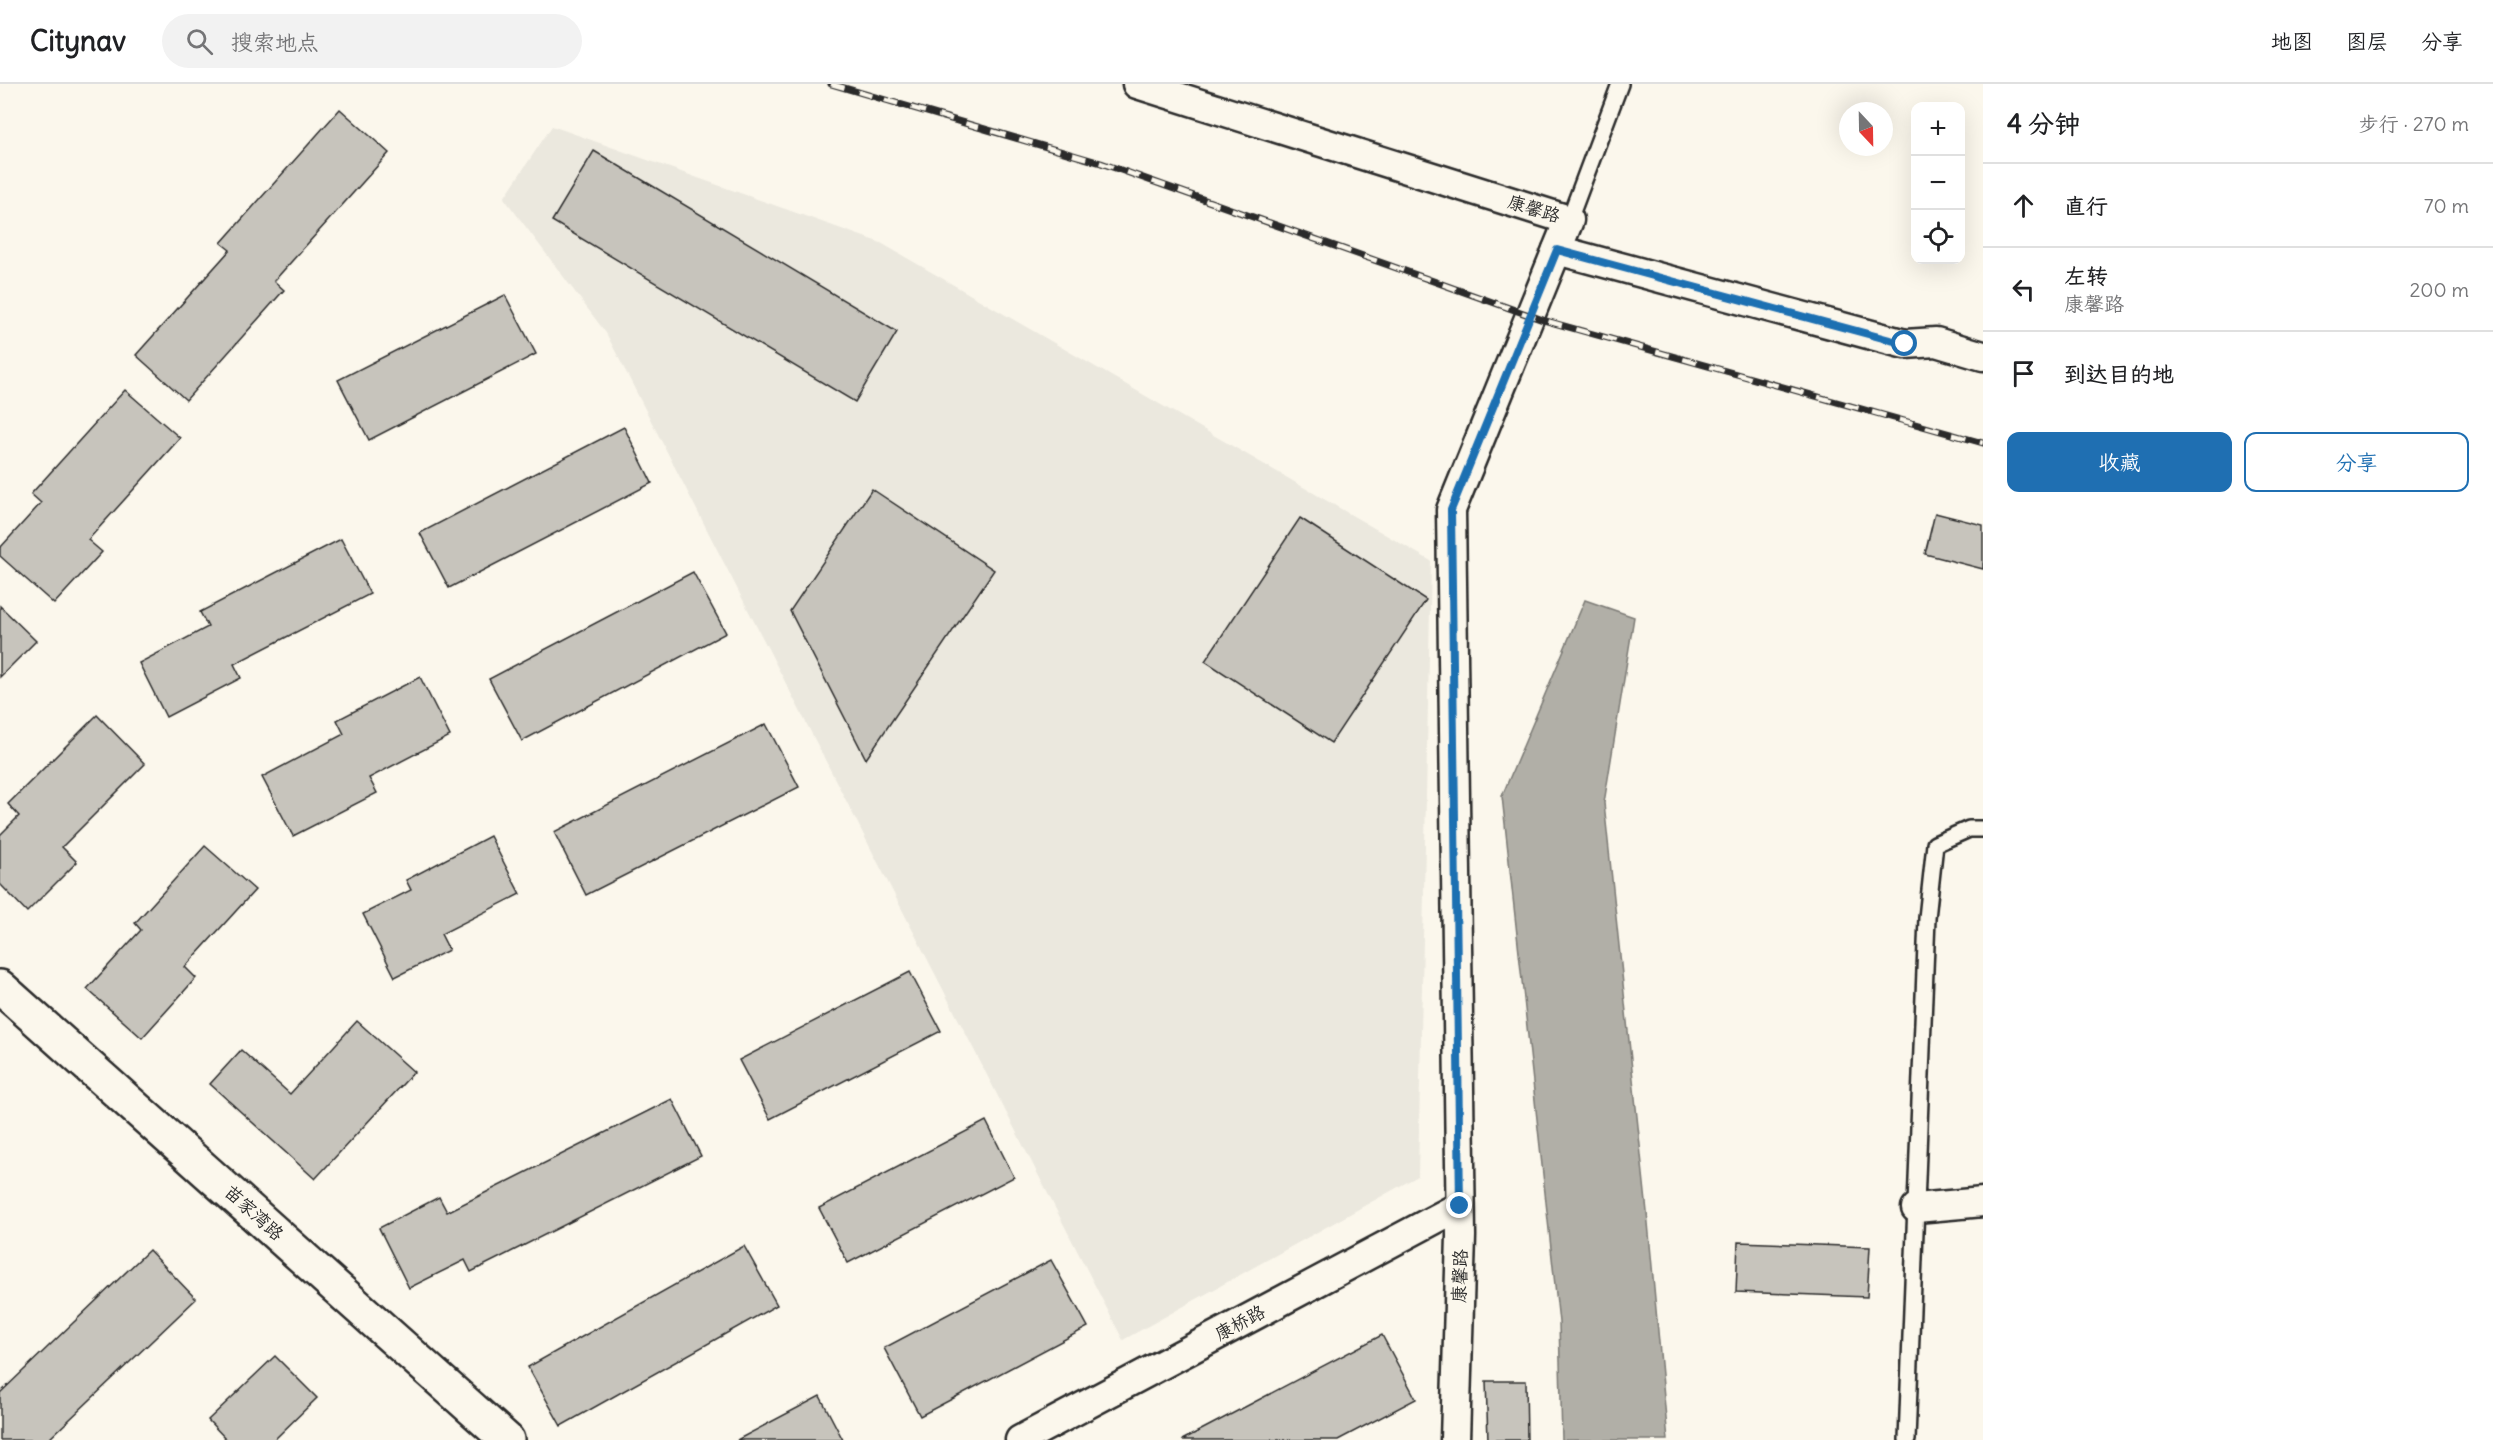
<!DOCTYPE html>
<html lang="zh">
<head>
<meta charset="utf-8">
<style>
	:root { --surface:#fff; --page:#f2f2f2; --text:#202124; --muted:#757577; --line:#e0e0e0; --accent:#1f6fb2 }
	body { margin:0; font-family:Delius,"LXGW WenKai TC",sans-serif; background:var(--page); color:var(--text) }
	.controls { position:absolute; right:18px; top:18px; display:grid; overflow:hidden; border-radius:12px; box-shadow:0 6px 24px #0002 }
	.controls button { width:54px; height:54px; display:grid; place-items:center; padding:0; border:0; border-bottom:2px solid var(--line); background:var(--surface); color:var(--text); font:30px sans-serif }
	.compass { position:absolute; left:1839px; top:18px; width:54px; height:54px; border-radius:50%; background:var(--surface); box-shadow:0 6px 24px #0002; rotate:158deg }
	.stop { position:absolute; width:18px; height:18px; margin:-14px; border:4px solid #1f6fb2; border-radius:50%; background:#fff }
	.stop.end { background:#1f6fb2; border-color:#fff; box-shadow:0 2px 6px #0008 }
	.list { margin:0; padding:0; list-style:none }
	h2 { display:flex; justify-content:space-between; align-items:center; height:78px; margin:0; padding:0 24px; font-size:26px }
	h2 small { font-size:20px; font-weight:400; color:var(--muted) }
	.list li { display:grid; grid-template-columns:39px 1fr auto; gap:18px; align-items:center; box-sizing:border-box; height:84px; padding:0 24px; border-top:2px solid var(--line) }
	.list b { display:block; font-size:22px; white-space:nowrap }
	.list p { margin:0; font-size:20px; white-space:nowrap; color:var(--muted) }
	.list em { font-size:20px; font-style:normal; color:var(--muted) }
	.actions { display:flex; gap:12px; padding:18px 24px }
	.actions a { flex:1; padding:14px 0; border:2px solid var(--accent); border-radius:12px; text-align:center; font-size:21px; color:var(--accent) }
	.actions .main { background:var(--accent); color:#fff }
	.icon { flex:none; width:33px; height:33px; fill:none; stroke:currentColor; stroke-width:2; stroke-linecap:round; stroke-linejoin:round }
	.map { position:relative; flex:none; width:1983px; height:1356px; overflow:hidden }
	header { display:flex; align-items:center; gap:36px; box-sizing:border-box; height:84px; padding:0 30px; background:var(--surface); border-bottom:2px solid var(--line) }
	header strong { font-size:28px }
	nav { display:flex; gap:33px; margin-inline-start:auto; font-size:21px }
	.search { width:420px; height:54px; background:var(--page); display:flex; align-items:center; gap:15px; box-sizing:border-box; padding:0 21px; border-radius:33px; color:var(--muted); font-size:22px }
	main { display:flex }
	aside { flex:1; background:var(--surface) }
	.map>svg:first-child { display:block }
</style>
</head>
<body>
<header>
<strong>Citynav</strong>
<div class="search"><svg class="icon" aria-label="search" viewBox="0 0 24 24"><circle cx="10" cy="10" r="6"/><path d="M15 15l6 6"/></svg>搜索地点</div>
<nav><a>地图</a><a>图层</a><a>分享</a></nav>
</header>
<main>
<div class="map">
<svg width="1983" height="1356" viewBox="0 0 1983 1356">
	<rect width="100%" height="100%" fill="#fbf7ec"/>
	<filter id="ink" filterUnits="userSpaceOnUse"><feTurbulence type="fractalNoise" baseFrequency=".0167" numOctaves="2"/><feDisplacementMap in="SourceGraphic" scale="12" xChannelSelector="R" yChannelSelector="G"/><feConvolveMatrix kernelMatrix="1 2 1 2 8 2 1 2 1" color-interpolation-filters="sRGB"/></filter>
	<g filter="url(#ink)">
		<polygon fill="#ebe8de" points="552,42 881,159 1431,477 1418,1092 1123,1256 606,249 504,114"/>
		<polygon fill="#b1afa7" stroke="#7b7a75" stroke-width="1.5" points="1585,516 1634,533 1604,719 1647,1128 1668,1356 1562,1356 1559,1238 1502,712"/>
		<g fill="#c7c4bc" stroke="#2b2b2b" stroke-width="1.5">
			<polygon points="340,25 389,69 274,197 284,206 186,316 136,271 230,166 221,159"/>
			<polygon points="594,67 897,248 855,318 552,137"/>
			<polygon points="505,211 536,270 369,356 338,296"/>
			<polygon points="125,306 180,354 88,456 102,468 54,520 0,472 0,464 41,419 31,410"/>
			<polygon points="624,343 652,399 449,504 420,449"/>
			<polygon points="872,405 994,486 866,675 790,527"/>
			<polygon points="1935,429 1983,441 1983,485 1925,470"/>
			<polygon points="1300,434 1426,516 1331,659 1205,577"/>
			<polygon points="341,455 370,510 234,580 241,594 166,633 139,579 208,543 200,528"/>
			<polygon points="693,488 726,549 522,657 489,595"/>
			<polygon points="0,522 36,557 0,593"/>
			<polygon points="420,593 450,652 369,694 377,709 293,752 262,693 344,650 337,636"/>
			<polygon points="97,631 145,680 62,763 77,778 27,828 0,800 0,751 19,732 8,720"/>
			<polygon points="766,640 799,703 586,811 554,748"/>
			<polygon points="490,752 520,810 441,850 449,866 395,893 363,830 411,806 406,796"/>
			<polygon points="205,762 255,806 185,883 196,894 142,954 87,905 141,846 135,839"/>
			<polygon points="910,888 941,947 770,1035 739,976"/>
			<polygon points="357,937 414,988 315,1095 210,1000 241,966 290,1010"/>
			<polygon points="672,1015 701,1072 471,1188 465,1176 409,1204 379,1144 439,1113 447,1128"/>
			<polygon points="986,1037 1014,1093 848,1179 819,1124"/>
			<polygon points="1738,1158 1870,1163 1867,1213 1736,1208"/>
			<polygon points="744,1162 777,1221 561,1342 528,1283"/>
			<polygon points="149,1166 196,1215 48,1356 0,1356 0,1309"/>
			<polygon points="1051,1176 1088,1243 920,1332 884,1264"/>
			<polygon points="1382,1251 1416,1315 1338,1356 1182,1356"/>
			<polygon points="275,1272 317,1314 274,1356 227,1356 208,1336"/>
			<polygon points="1486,1297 1526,1297 1527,1356 1488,1356"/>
			<polygon points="820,1312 843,1356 737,1356"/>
		</g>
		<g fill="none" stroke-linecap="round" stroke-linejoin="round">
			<defs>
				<g id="service">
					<polyline points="1569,136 1620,0"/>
					<polyline points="1907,1356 1927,834 1935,760 1969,745 1983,745"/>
				</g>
				<g id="minor">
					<polyline points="1137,0 1569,136 1451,426 1461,1152 1455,1356"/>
					<polyline points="1557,166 1905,260 1936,258 1983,272"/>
					<polyline points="1916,1124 1983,1118"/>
					<polyline points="1020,1356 1460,1122"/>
				</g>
				<polyline id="tertiary" points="0,903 507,1356"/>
			</defs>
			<use href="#service" stroke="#2b2b2b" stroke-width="20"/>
			<use href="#minor" stroke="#2b2b2b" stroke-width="33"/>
			<use href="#tertiary" stroke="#2b2b2b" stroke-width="38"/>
			<use href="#service" stroke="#fbf7ec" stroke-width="15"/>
			<use href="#minor" stroke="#fbf7ec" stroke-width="28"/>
			<use href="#tertiary" stroke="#fbf7ec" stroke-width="33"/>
			<defs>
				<polyline id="rail" points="831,0 1101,79 1543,236 1983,359"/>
			</defs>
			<use href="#rail" stroke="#2b2b2b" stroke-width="7"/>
			<use href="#rail" stroke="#fbf7ec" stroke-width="4.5" stroke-dasharray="14" stroke-linecap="butt"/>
		</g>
	</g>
	<g fill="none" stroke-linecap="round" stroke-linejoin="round" filter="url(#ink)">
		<polyline stroke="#1f6fb2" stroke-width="8" points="1460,1122 1451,426 1557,166 1905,260"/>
	</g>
	<g text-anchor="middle" stroke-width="5" stroke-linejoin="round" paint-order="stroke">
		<g font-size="18" fill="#2b2b2b" stroke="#fbf7ec">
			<text transform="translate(1534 125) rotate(17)" y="6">康馨路</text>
			<text transform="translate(254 1129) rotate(42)" y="6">苗家湾路</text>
			<text transform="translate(1460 1192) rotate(-88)" y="6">康馨路</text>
			<text transform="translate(1240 1239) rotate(-28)" y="6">康桥路</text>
		</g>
	</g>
</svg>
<div class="controls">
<button>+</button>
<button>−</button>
<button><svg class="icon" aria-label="locate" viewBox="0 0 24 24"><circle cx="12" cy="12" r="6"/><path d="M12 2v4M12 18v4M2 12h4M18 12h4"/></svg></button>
</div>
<svg class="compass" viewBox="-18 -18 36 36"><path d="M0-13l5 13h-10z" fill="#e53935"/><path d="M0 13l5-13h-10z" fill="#757577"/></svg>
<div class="stop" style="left:1905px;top:260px"></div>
<div class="stop end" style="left:1460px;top:1122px"></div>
</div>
<aside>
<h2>4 分钟<small>步行 · 270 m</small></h2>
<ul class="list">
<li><svg class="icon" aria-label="ahead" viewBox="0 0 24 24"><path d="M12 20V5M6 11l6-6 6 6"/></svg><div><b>直行</b></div><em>70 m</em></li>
<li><svg class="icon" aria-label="left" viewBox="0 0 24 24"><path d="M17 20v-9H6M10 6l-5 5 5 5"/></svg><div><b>左转</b><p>康馨路</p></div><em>200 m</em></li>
<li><svg class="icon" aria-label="arrive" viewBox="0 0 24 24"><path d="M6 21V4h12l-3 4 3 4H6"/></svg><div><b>到达目的地</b></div></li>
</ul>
<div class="actions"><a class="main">收藏</a><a>分享</a></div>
</aside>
</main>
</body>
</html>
